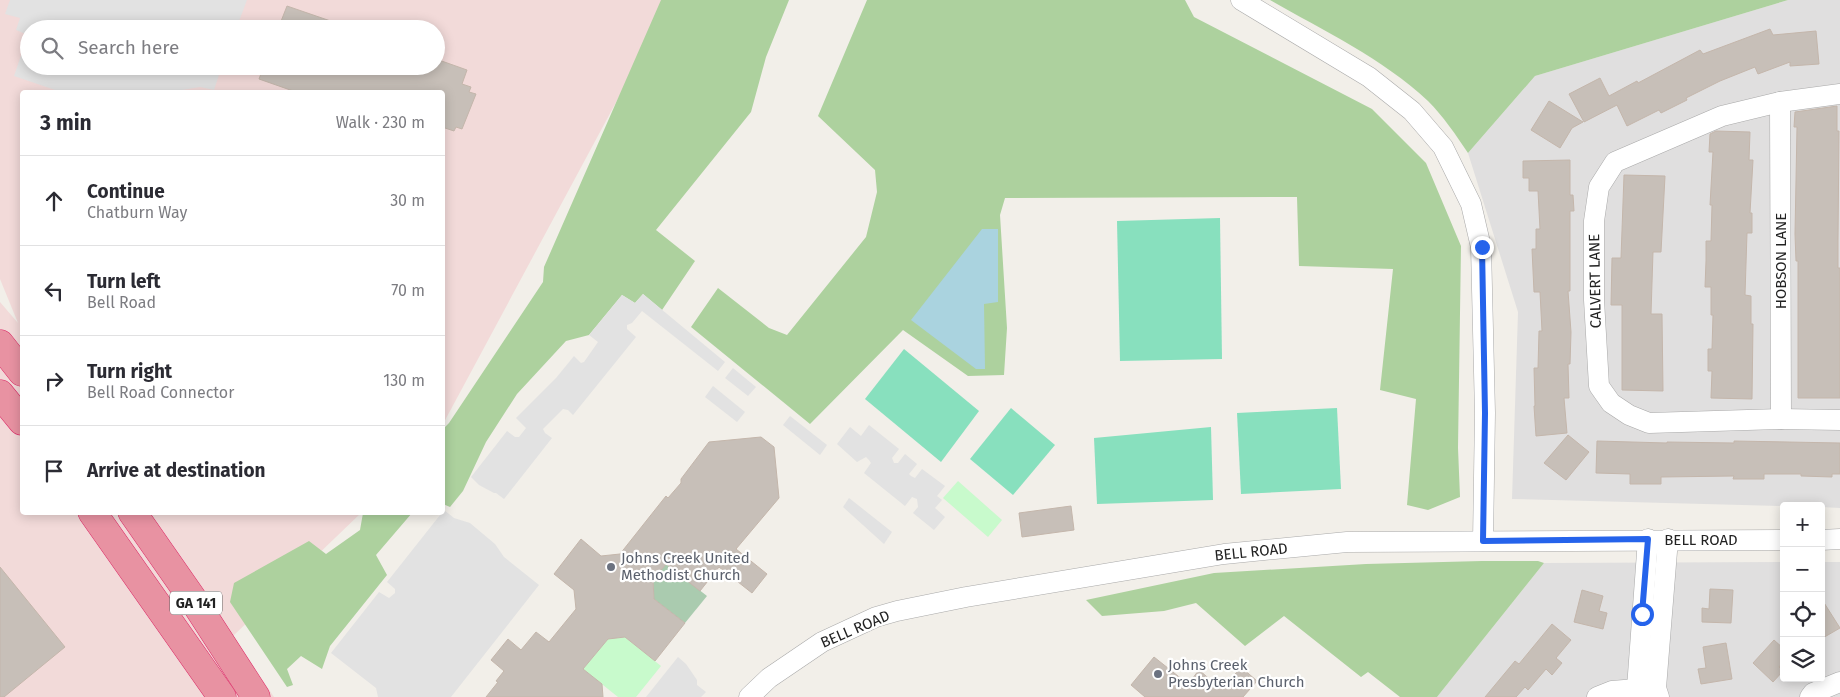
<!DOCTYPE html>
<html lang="en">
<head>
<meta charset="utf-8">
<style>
	:root { --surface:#fff; --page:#f2f2f3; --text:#2b2b33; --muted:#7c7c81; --line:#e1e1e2 }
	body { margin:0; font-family:"Fira Sans",sans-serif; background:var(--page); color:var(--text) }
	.controls { position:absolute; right:15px; bottom:15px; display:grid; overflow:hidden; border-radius:5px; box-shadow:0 2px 12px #0003 }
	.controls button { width:45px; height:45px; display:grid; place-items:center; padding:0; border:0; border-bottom:1px solid var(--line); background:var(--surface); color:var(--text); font:25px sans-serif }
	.stop { position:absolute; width:15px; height:15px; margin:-11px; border:4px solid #2563eb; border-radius:50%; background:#fff }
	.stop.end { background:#2563eb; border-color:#fff; box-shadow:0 1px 5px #0008 }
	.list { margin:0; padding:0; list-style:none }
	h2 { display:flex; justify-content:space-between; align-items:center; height:65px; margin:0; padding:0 20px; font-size:21px }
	h2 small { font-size:16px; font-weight:400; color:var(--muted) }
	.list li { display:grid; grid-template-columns:32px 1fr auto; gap:15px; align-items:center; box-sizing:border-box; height:90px; padding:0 20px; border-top:1px solid var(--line) }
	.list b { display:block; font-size:19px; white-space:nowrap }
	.list p { margin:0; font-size:16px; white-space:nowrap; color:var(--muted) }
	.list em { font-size:16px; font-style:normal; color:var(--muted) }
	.icon { flex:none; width:28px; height:28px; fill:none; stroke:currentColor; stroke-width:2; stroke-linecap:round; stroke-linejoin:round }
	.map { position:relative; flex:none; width:1840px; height:697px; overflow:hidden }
	.search { position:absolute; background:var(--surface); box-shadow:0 2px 12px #0003; left:20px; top:20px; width:425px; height:55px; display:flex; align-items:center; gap:12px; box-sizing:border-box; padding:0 18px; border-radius:28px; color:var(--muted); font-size:19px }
	.panel { position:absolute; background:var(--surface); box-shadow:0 2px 12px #0003; left:20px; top:90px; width:425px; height:425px; border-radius:5px }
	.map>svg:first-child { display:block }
</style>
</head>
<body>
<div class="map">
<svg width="1840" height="697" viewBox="0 0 1840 697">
	<rect width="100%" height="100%" fill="#f2efe9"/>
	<g fill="#e0dfdf">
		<polygon points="1788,0 1840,0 1840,508 1821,507 1821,506 1784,506 1512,499 1518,312 1468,153 1535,76"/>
		<polygon points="1784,562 1784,678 1821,678 1821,562 1840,562 1840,697 1437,697 1544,563"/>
	</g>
	<path fill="#f2dad9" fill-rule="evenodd" d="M0,0H671L443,424L442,92H22V512L361,513L233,636L274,697H0V302L18,323L0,279ZM29,29H436V66H29Z"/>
	<g fill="#add19e">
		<polygon points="661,0 789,0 766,57 751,112 656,230 695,261 662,310 643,294 635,303 622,295 589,335 566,341 517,394 486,442 463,491 450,507 443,504 443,429 449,423 543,282 544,267"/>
		<polygon points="867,0 1185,0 1194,17 1372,109 1426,163 1461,246 1458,448 1460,497 1428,510 1407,505 1416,399 1380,390 1393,269 1299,266 1297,197 1005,198 1000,215 1007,328 1004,375 968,376 903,330 810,424 691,327 718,288 769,328 787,335 866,237 877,192 875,170 818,116"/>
		<path d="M1270,0H1788L1535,76L1468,153C1456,135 1443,116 1428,101C1382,58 1324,31 1270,0Z"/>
		<polygon points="363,513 412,513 376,555 387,575 330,646 322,669 301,656 287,669 293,685 287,687 230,602 234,583 309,541 326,554 360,530"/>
		<polygon points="1482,561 1538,561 1544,563 1437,697 1400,697 1368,672 1361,677 1284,616 1245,646 1196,603 1164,611 1102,616 1086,600 1214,573 1366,564"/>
	</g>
	<polygon fill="#aacbaf" points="666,564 707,596 685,623 654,599 653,580"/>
	<g fill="#c8facc">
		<polygon points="958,481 1002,520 988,537 943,498"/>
		<polygon points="625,637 661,666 636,697 618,697 583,669 608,639"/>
	</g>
	<g fill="#88e0be">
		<polygon points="1220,218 1222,359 1120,361 1117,221"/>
		<polygon points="904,349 979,411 941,462 865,399"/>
		<polygon points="1011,408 1055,445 1013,495 970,459"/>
		<polygon points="1337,408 1341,489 1241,494 1237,413"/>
		<polygon points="1211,427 1213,500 1097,504 1094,438"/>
	</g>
	<g fill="#e2e2e2">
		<polygon points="10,0 247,0 236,29 29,29 29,66 222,66 214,90 200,87 170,92 61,92 14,76 28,35 16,30 20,18 5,14"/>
		<polygon points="643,294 725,362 718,371 642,311 632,323 627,325 627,329 636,337 573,415 568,410 563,409 543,429 545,433 552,438 504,499 496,493 494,493 479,485 471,477 507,431 515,437 519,437 526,428 516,418 556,378 574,356 581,363 584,362 598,342 589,335 622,295 635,303"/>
		<polygon points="733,368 756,387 748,396 725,378"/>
		<polygon points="713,386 745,412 737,422 705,397"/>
		<polygon points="790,416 827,445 820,455 783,425"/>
		<polygon points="869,425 899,449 892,458 894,463 898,463 905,454 917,464 909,474 911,476 915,478 922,469 945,486 937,496 942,500 935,508 945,517 934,530 913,513 918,507 917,499 912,497 905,506 864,473 871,463 869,460 866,457 857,462 837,444 850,427 861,436"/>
		<polygon points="849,498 892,532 884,544 843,507"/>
		<polygon points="444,510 454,518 470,523 495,544 504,557 539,585 451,697 378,697 376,688 331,653 379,592 389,598 395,593 395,589 387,582"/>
		<polygon points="678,657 686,664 697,680 697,685 706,692 701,697 646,697"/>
	</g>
	<polygon fill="#aad3df" points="982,229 998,229 998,302 984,304 985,369 976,369 911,320"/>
	<g fill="#c7bfb8" stroke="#c4b6ab">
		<polygon points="287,6 348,27 347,29 278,29"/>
		<polygon points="1770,29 1773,35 1816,31 1819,64 1790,66 1790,62 1758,74 1755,67 1720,81 1686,98 1687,100 1661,113 1659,110 1627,126 1617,105 1584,122 1569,94 1600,78 1609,96 1637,81 1638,83 1700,50 1703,54"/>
		<polygon points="436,59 467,70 462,84 471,87 469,92 476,94 462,129 456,127 454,131 442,127 442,92 296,92 259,79 264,66 436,66"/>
		<polygon points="1549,101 1583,122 1572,128 1560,148 1531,130"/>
		<polygon points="1837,106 1837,131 1839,131 1838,240 1838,268 1840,268 1840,398 1798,398 1798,261 1796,261 1795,234 1797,127 1794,127 1795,112"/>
		<polygon points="1716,131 1750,132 1749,160 1753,160 1750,213 1752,213 1752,233 1747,233 1745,295 1751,296 1751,324 1753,324 1752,399 1711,398 1712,371 1708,371 1708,349 1712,349 1713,315 1711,315 1711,287 1705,287 1706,261 1706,241 1711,241 1712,205 1710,205 1713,152 1709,152 1710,134"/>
		<polygon points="1570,160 1570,195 1573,195 1574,211 1570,211 1570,291 1568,291 1571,332 1570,364 1568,364 1569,398 1564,398 1567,433 1536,436 1534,406 1535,406 1534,368 1538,368 1539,331 1542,331 1540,292 1534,292 1532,249 1536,249 1536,229 1540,229 1538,191 1529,191 1529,178 1523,178 1523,161"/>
		<polygon points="1624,175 1665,176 1661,252 1653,252 1651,314 1662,314 1663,391 1622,390 1622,305 1611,305 1612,258 1621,258"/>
		<polygon points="1568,435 1589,452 1566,480 1544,463"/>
		<polygon points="761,437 774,447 779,498 736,549 767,574 752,593 719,567 700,591 666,564 653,580 654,599 685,623 655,661 625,637 608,639 583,669 602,684 603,697 486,697 498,682 496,681 504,671 491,660 508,639 521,650 536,632 549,642 576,609 574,590 554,574 581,539 601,556 620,554 666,496 668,498 681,483 681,479 709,442"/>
		<polygon points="1597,441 1667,443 1667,442 1734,443 1734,441 1840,443 1840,474 1832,474 1832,477 1801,476 1801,474 1764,474 1764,479 1733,479 1734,476 1661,477 1661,484 1630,484 1630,474 1596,473"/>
		<polygon points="1071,506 1074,530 1022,537 1019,513"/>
		<polygon points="0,567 65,647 4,697 0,697"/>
		<polygon points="1710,589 1733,590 1731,623 1702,622 1702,608 1709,609"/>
		<polygon points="1582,590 1603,596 1599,611 1607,613 1603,629 1574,622"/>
		<polygon points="1821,598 1840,628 1821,639"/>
		<polygon points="1552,624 1571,640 1556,658 1562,663 1552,675 1546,669 1528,690 1525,687 1516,697 1485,697 1515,661 1519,664"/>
		<polygon points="1774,640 1784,649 1784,661 1779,667 1783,671 1773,682 1753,663"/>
		<polygon points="1726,643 1732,679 1701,684 1698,669 1706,668 1703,647"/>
		<polygon points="1154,657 1188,684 1199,670 1213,682 1216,678 1226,685 1241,667 1257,681 1243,697 1145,697 1131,685"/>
	</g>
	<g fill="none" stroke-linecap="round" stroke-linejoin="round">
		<defs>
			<g id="minor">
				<polyline points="1241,0 1369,77 1412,111 1443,147 1471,204 1481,247 1485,413 1483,541"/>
				<polyline points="1840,94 1780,102 1722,116 1615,162 1599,187 1594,221 1594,300 1599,386 1611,403 1629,415 1649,423 1781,419 1840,420"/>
				<polyline points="1780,102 1781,419"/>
				<polyline points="1821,540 1840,539"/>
				<polyline points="749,697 769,678 822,642 876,617 897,611 966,597 1224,554 1347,542 1784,540"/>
				<polyline points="1597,697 1612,691 1649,688"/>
				<polyline points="1640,697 1637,688 1648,539"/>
				<polyline points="1659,697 1656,688 1668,539"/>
				<polyline points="1810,697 1813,693 1840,682"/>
			</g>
			<g id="highway">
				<polyline points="0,344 22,372"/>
				<polyline points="0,394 22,421"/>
				<polyline points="92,512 222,697"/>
				<polyline points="132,512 192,598 256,697"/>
			</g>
		</defs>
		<use href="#minor" stroke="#a9a9a9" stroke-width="21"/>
		<use href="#highway" stroke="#dc2a67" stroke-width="29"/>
		<use href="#minor" stroke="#fff" stroke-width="20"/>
		<use href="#highway" stroke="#e892a2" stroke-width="28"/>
	</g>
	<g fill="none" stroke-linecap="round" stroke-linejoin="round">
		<polyline stroke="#2563eb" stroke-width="6" points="1482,247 1485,413 1483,541 1648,539 1642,614"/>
	</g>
	<g fill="#6b7280" stroke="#fff" stroke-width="2">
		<circle cx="611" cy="567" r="5"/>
		<circle cx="1158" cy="674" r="5"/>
	</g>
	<g text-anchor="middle" stroke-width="4.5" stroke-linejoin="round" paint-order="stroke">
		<rect fill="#fff" stroke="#646464" stroke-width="1" x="170" y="591.5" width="52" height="23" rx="4"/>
		<g font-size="14" font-weight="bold" fill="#222">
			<text x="196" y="608">GA 141</text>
		</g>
		<g font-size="15" fill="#222" stroke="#fff">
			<text transform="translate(1781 261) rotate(-90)" y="5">HOBSON LANE</text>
			<text transform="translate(1595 281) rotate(-91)" y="5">CALVERT LANE</text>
			<text x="1701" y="545">BELL ROAD</text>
			<text transform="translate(1251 552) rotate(-6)" y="5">BELL ROAD</text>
			<text transform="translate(855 629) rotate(-23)" y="5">BELL ROAD</text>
		</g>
		<g font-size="15" fill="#5b616d" stroke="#fff" text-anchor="start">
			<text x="621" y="563">Johns Creek United<tspan x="621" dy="17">Methodist Church</tspan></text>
			<text x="1168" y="670">Johns Creek<tspan x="1168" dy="17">Presbyterian Church</tspan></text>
		</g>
	</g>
</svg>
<div class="controls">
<button>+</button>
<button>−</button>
<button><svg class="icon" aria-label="locate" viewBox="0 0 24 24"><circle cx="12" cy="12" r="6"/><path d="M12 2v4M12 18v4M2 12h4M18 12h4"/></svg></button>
<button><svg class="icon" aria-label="layers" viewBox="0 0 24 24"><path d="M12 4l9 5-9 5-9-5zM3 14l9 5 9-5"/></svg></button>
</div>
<div class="stop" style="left:1642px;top:614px"></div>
<div class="stop end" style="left:1482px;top:247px"></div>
<div class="search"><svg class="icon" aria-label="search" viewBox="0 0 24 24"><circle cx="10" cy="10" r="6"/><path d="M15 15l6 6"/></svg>Search here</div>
<section class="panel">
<h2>3 min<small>Walk · 230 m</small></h2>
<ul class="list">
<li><svg class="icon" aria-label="ahead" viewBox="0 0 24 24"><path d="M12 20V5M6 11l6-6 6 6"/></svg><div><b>Continue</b><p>Chatburn Way</p></div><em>30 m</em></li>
<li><svg class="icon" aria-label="left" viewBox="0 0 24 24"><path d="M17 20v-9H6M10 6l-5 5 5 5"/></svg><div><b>Turn left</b><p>Bell Road</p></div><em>70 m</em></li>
<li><svg class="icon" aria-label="right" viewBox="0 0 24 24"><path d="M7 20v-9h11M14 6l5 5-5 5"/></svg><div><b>Turn right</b><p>Bell Road Connector</p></div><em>130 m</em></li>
<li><svg class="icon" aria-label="arrive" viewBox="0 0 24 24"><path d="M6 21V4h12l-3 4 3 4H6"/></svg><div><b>Arrive at destination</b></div></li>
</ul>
</section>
</div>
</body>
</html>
